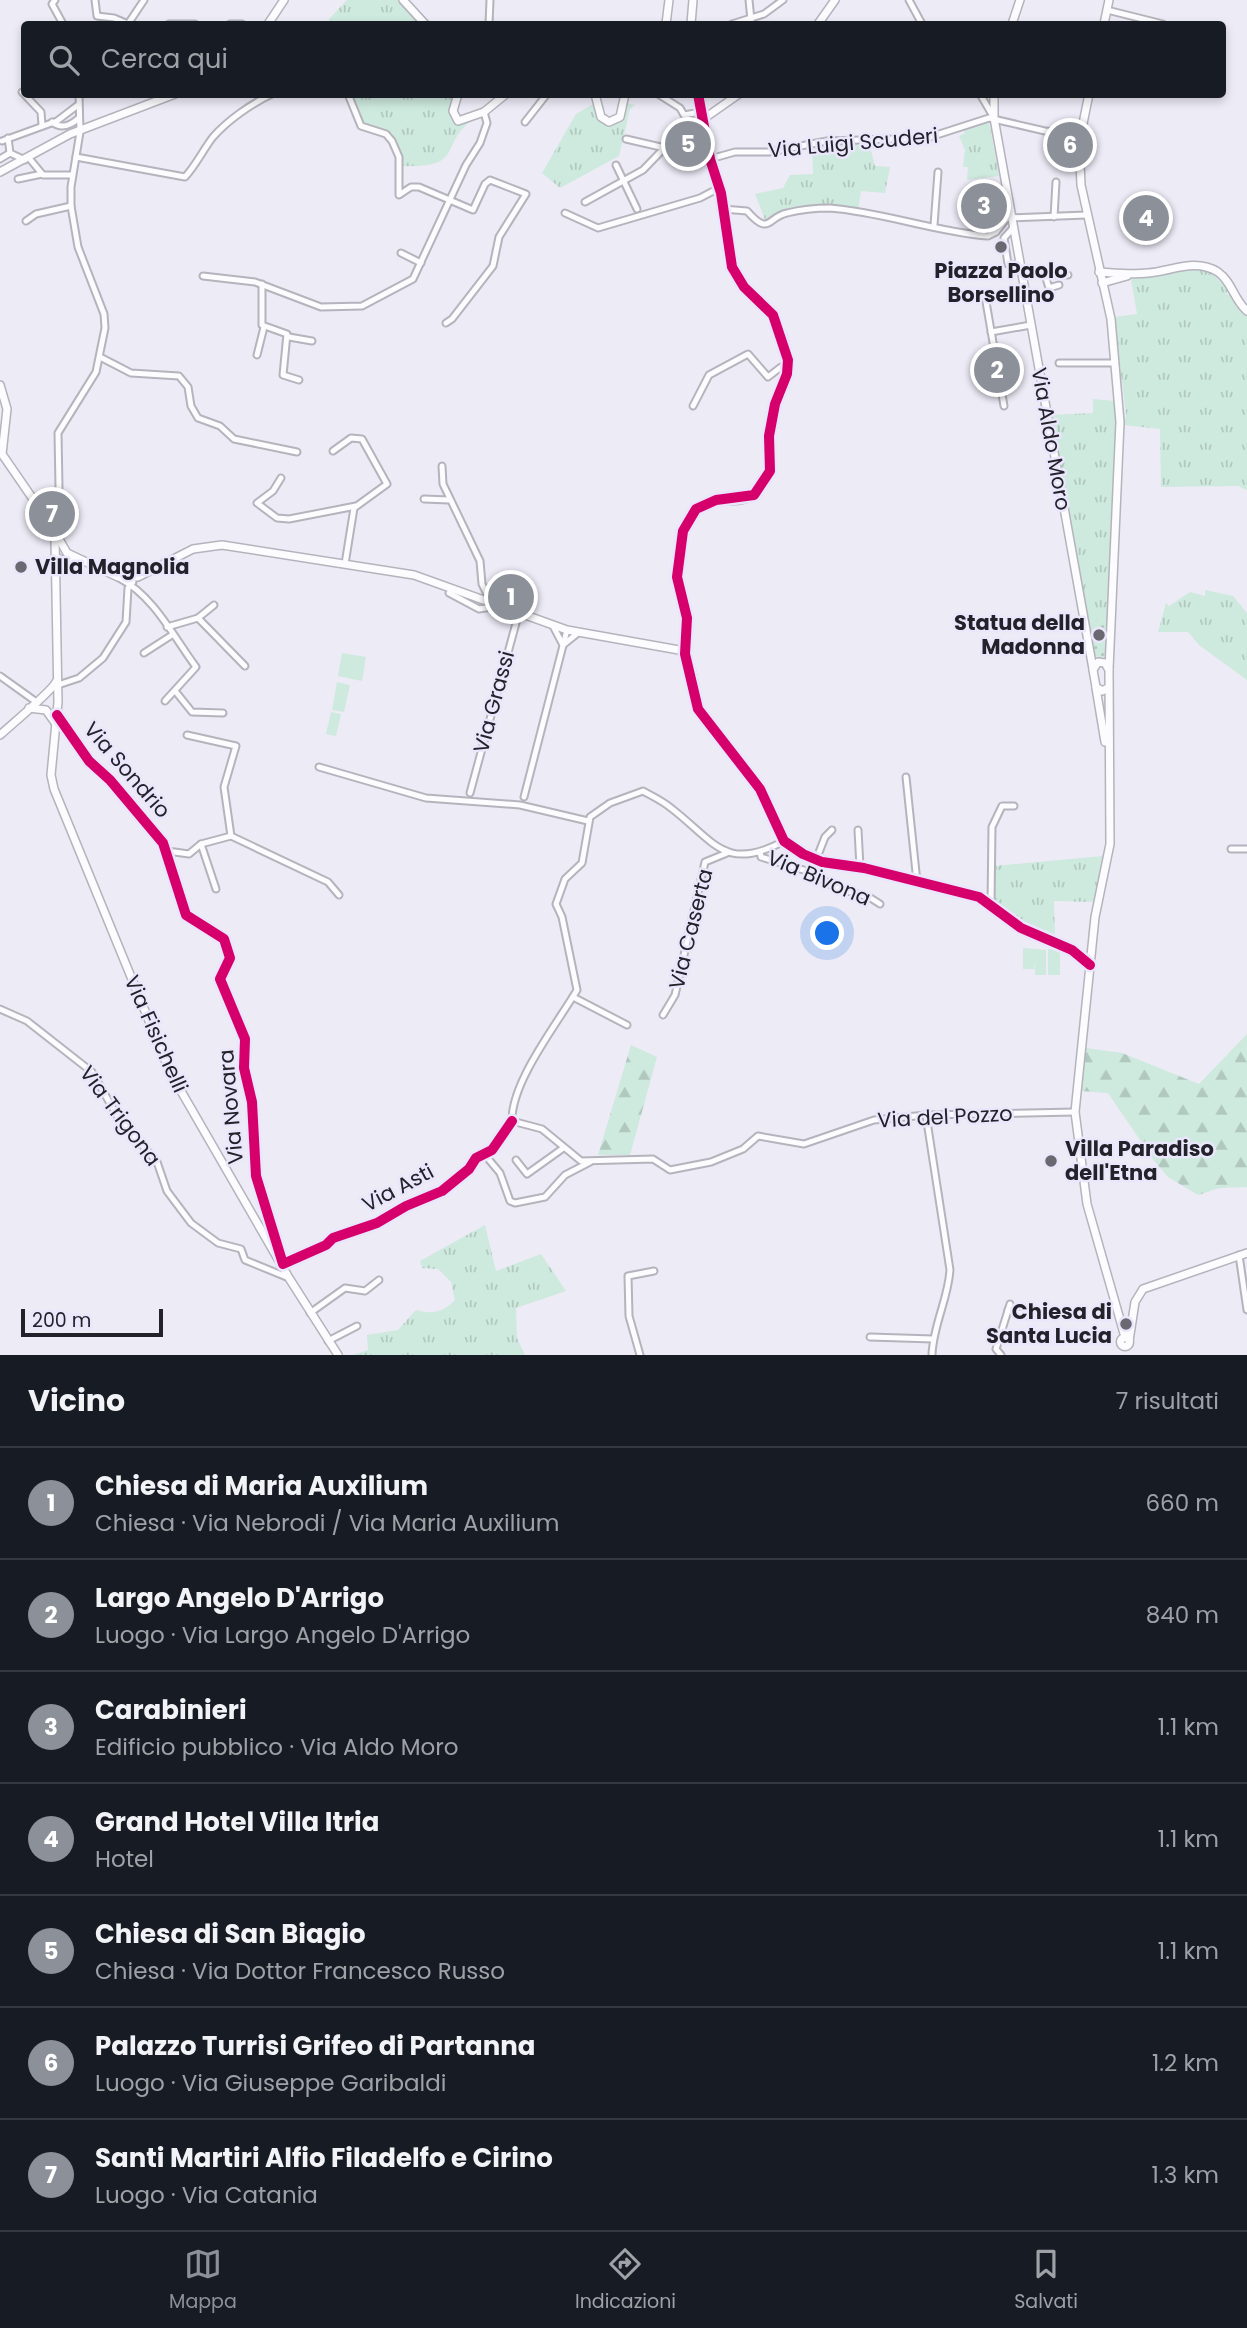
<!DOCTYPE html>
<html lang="it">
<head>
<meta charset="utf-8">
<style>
	:root { --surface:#171b24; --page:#20242c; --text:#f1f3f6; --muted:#9ea1a6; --line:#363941; --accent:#8c9099 }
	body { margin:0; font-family:Poppins,sans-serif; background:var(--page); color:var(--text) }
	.scale { position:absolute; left:21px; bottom:18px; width:142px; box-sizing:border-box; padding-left:7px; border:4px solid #232129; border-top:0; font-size:19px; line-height:24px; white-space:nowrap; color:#232129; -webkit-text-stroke:5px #eae6fb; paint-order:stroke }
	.you { position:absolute; left:828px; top:934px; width:24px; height:24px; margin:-18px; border:5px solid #fff; border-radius:50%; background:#1a73e8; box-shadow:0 0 0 10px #1a73e833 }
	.badge { display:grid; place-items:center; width:46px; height:46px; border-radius:50%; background:var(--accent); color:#fff; font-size:23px; font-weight:700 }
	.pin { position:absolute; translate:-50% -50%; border:4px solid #fff; box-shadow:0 2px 7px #0006 }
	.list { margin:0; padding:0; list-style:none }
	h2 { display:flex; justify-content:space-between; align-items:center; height:91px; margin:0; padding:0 28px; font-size:30px }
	h2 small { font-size:23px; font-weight:400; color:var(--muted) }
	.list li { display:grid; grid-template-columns:46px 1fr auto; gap:21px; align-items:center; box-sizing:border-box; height:112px; padding:0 28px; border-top:2px solid var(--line) }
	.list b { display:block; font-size:26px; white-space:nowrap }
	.list p { margin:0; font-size:23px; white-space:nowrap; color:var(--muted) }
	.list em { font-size:23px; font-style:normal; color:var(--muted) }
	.icon { flex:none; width:38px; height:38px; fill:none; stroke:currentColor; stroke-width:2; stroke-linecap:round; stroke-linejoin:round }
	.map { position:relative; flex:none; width:1247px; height:1355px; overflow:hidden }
	.search { position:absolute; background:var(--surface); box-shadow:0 4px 10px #0003; left:21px; right:21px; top:21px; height:77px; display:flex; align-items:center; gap:18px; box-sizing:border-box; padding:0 24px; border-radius:7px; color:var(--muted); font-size:26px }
	.sheet { height:875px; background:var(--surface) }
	nav { display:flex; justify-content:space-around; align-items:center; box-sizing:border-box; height:98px; border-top:2px solid var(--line); background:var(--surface); font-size:19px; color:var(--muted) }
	nav a { display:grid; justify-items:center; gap:4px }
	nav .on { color:var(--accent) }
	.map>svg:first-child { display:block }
</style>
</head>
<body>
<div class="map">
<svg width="1247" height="1355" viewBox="0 0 1247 1355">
	<defs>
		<pattern id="grass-tufts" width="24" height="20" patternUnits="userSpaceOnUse" patternTransform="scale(1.75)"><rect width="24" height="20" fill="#cee9dd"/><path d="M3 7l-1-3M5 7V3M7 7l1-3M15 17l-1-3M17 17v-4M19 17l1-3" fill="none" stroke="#b1c8be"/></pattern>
		<pattern id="forest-firs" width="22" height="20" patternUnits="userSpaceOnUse" patternTransform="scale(1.75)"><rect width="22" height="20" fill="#cee9dd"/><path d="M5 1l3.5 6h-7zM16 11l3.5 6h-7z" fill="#b1c8be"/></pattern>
		<pattern id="garden-dots" width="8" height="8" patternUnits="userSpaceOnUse" patternTransform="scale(1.75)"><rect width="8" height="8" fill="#cee9dd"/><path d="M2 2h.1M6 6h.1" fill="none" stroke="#b1c8be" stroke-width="1.8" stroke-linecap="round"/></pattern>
	</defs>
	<rect width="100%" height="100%" fill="#edebf6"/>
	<g fill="url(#grass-tufts)">
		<polygon points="347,0 399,0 423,24 329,24 329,19"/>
		<path d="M351,95H454L451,119L459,123L472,120C438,146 466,168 401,166L392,133L364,126Z"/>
		<polygon points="595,103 595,110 611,125 622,119 626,103 635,105 630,109 619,156 560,188 542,173 576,114"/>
		<polygon points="989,122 999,176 967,180 968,167 963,167 965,150 959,136 965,133 963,130"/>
		<polygon points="852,143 869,143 875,166 890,167 885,193 861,191 858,211 785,210 766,222 755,194 783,188 790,175 813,174 812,147"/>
		<polygon points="1191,268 1210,271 1228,290 1226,294 1230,295 1236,306 1247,315 1247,490 1238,486 1161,487 1160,429 1124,425 1126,415 1114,317 1137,314 1131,279"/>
		<polygon points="1093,399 1114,401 1116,416 1109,618 1089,622 1051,415 1093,413"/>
		<polygon points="1205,590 1233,596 1247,613 1247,680 1199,645 1188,632 1158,632 1166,603 1169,606 1190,592 1205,596"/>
		<polygon points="1103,856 1094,902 1054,901 1055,940 1029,930 1009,917 1010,912 1004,913 993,904 995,866"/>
		<path d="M485,1225L496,1271L541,1254L566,1291L516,1308L517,1338L525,1355H352L368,1350L367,1335L398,1330L416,1310C433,1315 443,1312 455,1300L451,1282L438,1269L422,1268L420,1261Z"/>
	</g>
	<g fill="url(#forest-firs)">
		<polygon points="1247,1034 1247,1187 1220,1188 1198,1195 1168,1177 1155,1162 1108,1093 1080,1091 1086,1048 1122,1053 1199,1084"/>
		<polygon points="631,1045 657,1057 630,1155 598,1155"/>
	</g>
	<polygon fill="url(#garden-dots)" points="1109,618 1105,656 1100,659 1094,654 1089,622"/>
	<g fill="#cee9dd">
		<polygon points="342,653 366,657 362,681 338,676"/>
		<polygon points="337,682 350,685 344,712 332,710"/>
		<polygon points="331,712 341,714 336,736 326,734"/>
		<polygon points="1023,948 1046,950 1046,975 1035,975 1035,962 1034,969 1023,969"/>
		<rect x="1048" y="949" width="12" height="26"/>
	</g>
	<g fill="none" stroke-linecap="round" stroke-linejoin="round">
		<defs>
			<g id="street">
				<polyline points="55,0 52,4 63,24"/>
				<polyline points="95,0 97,16 114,18 128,24"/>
				<polyline points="749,0 751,20"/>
				<polyline points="909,0 922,24"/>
				<polyline points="1107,10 1163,24"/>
				<polyline points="128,24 144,0"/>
				<polyline points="169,24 195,24"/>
				<polyline points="230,24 242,24"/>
				<polyline points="489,24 490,0"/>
				<polyline points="732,24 764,14 783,0"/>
				<polyline points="22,92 41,112 42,125"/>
				<polyline points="348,94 361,126 386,134 392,141 399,157 399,195 411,187 419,187 473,210 485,184 490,180 526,194 499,237 493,266 452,319 446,323"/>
				<polyline points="658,94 680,108 684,115 701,112"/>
				<polyline points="980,94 994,118"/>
				<path d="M52,122C62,130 71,125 79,118"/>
				<polyline points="525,122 547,94"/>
				<polyline points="8,138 10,153 25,160"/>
				<polyline points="626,139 665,148"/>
				<polyline points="2,141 57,121 78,105"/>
				<path d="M76,157L185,177C196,165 203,150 213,137C228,120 251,104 272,94"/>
				<polyline points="29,158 43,175 72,175"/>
				<polyline points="0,159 10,153"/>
				<polyline points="710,159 735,152 769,152 827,141 927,138 989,118 1045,131 1080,132"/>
				<polyline points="616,165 637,209"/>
				<polyline points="18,179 42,174"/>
				<polyline points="585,202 643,170 671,141 704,132"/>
				<path d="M723,209L747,211C770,237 767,217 787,213C799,210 817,208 830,208C883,212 935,232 988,236L996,232L1007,218L1086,215"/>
				<polyline points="565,213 598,228 700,198 719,188"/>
				<polyline points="1054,217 1056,182"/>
				<polyline points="26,221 36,214 71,206"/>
				<polyline points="934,225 938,172"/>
				<polyline points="1013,228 1004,238 1008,264 1020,265"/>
				<polyline points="401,253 421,263"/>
				<polyline points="1022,274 1068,275"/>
				<polyline points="1045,275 1049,288 1059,285"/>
				<polyline points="203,276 255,282 321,307 362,306 413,279 466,165 480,143 487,123 484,112"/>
				<polyline points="262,284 262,325 287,334 283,375 299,380"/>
				<polyline points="985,296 1004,406"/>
				<polyline points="991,332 1031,325"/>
				<polyline points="289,337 312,341"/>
				<polyline points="257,355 264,327"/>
				<polyline points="100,357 131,373 179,376 188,387 191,406 198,418 220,426 234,439 297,452"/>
				<polyline points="1059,363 1115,363"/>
				<polyline points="693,406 709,375 748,354 768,377 781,367 788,368"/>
				<polyline points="333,451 351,438 362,439 387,484 354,508 345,564"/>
				<polyline points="442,466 443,484 480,561 482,584 491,602"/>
				<polyline points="281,478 273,491 257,503 277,518 289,519 356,506"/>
				<polyline points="424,499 449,500"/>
				<polyline points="55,534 59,487 58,433 96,372 105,328 104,314 78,247 71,206 71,187 80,132 79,94"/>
				<path d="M119,578C154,596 173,636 196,667L165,701"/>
				<polyline points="449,593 479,609 499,606"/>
				<polyline points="198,618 245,666"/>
				<polyline points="553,626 563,645 578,633"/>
				<polyline points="167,627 198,618 214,605"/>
				<polyline points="144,653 172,635"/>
				<path d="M685,654C692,611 666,566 685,523C702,488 733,510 755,495C776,479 767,431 775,404C779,391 788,378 788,364C787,306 745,307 731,266C724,244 725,220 722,198C717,172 707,147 702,120"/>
				<polyline points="0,676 35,701"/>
				<polyline points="58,685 79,678 103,658 126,622 128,588 133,582"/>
				<polyline points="176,692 192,712 223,713"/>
				<polyline points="57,715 89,761 110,780 163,843 186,915 224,939 230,958 220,979 245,1039 244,1068 252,1102 256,1176 283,1264 326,1245 333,1238 377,1223 406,1206 442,1191 469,1169 476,1158 492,1150 512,1121"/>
				<polyline points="187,735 236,746 224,787 231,836"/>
				<polyline points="319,767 426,798 520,805 588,821"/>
				<polyline points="906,777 917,882"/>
				<polyline points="470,793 519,612"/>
				<polyline points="524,797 567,630"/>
				<polyline points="858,830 860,867"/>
				<polyline points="201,844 216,889"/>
				<polyline points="1231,849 1247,849"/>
				<polyline points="167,851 189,854 201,844 231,836 328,882 339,895"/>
				<polyline points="760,852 761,857 810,872 836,888 869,897 880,904"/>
				<polyline points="816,860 825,837 832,830"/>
				<polyline points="991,904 992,827 1002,806 1014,806"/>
				<polyline points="573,997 627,1025"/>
				<polyline points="0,1009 27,1021 92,1072 119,1119 157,1162 167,1191 191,1223 218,1243 241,1249 245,1260 289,1278"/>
				<polyline points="663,1015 675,995 705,862 727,853"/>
				<path d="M926,1115L950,1270C948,1300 933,1325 932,1355"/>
				<polyline points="512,1121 542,1129 581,1161 653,1159 670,1170 711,1162 743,1149 758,1136 804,1144 874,1120 926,1115 1075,1112"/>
				<path d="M512,1121C511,1082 557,1024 577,990L562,917L556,904L565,879L582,863L590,817L610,803L643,791C652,796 663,801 671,808C714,841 725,873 784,841"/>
				<polyline points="485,1155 500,1173 510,1201 515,1203 545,1197 565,1175 590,1162"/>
				<polyline points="516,1160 527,1174 562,1149"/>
				<polyline points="1239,1255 1247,1310"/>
				<polyline points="1008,1310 1028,1316"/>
				<polyline points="310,1313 345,1288 365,1291 379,1280"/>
				<polyline points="870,1337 933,1339"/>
				<polyline points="328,1341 357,1326"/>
				<polyline points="640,1355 629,1316 628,1276 654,1271"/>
				<polyline points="1001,1355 996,1349 1010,1304"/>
			</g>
			<g id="secondary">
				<polyline points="403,0 425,24"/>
				<polyline points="268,24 284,0"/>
				<polyline points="666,24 669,0"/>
				<polyline points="691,24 693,0"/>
				<polyline points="818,24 835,0"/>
				<polyline points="1012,24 1020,0"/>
				<polyline points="1104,24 1109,0"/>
				<polyline points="458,94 453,111 458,121 484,112 506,94"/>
				<polyline points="595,94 601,117 609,122 620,117 625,94"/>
				<polyline points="698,94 702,120 739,94"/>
				<polyline points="994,94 994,118 1093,669"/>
				<polyline points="1089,94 1079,143 1081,185 1111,319 1120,422 1109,669"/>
				<polyline points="0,172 70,134 175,94"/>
				<path d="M1099,272C1116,273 1132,275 1148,273C1172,271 1195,258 1218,272C1232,282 1234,300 1247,311"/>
				<polyline points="1102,283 1127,276"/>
				<polyline points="0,385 7,409 2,454 46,518 55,539 58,702 51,775 54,789 170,1072 289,1278 338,1355"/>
				<path d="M51,525L67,553L118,577H138L193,549L222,545L414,575L567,630L679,650C696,661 694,702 704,720L760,789L780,833L791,848L822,862L864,868L979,897L1021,928L1072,950L1090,965"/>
				<polyline points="55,557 66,562 81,563"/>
				<polyline points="1096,688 1105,742"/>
				<polyline points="1108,688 1102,691 1096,687 1093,670 1098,662 1105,663 1109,670 1110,844 1095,917 1075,1112 1087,1204 1125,1337"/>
				<polyline points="29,708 46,710 56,724"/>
				<path d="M0,735C11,725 52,691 56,682"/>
				<circle cx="1125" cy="1342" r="4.5"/>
				<polyline points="1129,1341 1135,1302 1143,1289 1247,1253"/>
			</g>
		</defs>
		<use href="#street" stroke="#b5b3bc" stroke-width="9"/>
		<use href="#secondary" stroke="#b5b3bc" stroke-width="10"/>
		<use href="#street" stroke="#fcfcfe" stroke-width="5"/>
		<use href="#secondary" stroke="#fcfcfe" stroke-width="7"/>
		<defs>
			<g id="cycleway">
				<polyline points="698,94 710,159 721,193 732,267 744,287 773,315 788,360 787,374 775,404 769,436 770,471 754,495 716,500 696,509 683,531 677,577 687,618 685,654 698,709 760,789 784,841 803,854 822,862 864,868 979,897 1021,928 1072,950 1090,965"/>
				<polyline points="57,715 89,761 110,780 163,843 186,915 224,939 230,958 220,979 245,1039 244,1068 252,1102 256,1176 283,1264 326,1245 333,1238 377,1223 406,1206 442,1191 469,1169 476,1158 492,1150 512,1121"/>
			</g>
		</defs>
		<use href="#cycleway" stroke="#eae6fb" stroke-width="15"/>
		<use href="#cycleway" stroke="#d6006c" stroke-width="10"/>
	</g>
	<g fill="#6a6871" stroke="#eae6fb" stroke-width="2.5">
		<circle cx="1001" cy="247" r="7"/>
		<circle cx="21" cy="567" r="7"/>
		<circle cx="1099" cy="635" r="7"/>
		<circle cx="1051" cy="1161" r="7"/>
		<circle cx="1126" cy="1324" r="7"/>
	</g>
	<g text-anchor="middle" stroke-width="5" stroke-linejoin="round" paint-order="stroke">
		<g font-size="21" fill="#232129" stroke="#eae6fb">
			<text transform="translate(853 143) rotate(-5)" y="7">Via Luigi Scuderi</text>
			<text transform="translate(1051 439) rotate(80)" y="7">Via Aldo Moro</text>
			<text transform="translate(494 702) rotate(-75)" y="7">Via Grassi</text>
			<text transform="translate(127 770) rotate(49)" y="7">Via Sondrio</text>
			<text transform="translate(819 878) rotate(23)" y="7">Via Bivona</text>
			<text transform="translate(691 929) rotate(-76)" y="7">Via Caserta</text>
			<text transform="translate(156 1034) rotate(66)" y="7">Via Fisichelli</text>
			<text transform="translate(231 1107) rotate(-95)" y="7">Via Novara</text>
			<text transform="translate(120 1116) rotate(53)" y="7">Via Trigona</text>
			<text transform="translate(945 1117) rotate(-3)" y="7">Via del Pozzo</text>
			<text transform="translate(398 1188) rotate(-28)" y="7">Via Asti</text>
		</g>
		<g font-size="21" font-weight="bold" fill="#232129" stroke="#eae6fb" text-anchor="start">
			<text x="1001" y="278" text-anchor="middle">Piazza Paolo<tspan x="1001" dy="24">Borsellino</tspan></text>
			<text x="35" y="574">Villa Magnolia</text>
			<text x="1085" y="630" text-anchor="end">Statua della<tspan x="1085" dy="24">Madonna</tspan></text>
			<text x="1065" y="1156">Villa Paradiso<tspan x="1065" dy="24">dell'Etna</tspan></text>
			<text x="1112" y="1319" text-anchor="end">Chiesa di<tspan x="1112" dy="24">Santa Lucia</tspan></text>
		</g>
	</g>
</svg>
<div class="scale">200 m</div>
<div class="you"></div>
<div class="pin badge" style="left:511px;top:597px">1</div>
<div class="pin badge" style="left:997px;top:370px">2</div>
<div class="pin badge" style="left:984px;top:206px">3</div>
<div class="pin badge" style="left:1146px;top:218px">4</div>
<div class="pin badge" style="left:688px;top:144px">5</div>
<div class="pin badge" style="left:1070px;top:145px">6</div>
<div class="pin badge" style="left:52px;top:514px">7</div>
<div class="search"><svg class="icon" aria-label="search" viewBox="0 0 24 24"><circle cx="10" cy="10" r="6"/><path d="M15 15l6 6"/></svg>Cerca qui</div>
</div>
<section class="sheet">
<h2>Vicino<small>7 risultati</small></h2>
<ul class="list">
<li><span class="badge">1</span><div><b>Chiesa di Maria Auxilium</b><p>Chiesa · Via Nebrodi / Via Maria Auxilium</p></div><em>660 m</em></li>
<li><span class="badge">2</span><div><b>Largo Angelo D'Arrigo</b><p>Luogo · Via Largo Angelo D'Arrigo</p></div><em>840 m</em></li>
<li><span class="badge">3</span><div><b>Carabinieri</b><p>Edificio pubblico · Via Aldo Moro</p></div><em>1.1 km</em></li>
<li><span class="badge">4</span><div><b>Grand Hotel Villa Itria</b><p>Hotel</p></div><em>1.1 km</em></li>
<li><span class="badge">5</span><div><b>Chiesa di San Biagio</b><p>Chiesa · Via Dottor Francesco Russo</p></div><em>1.1 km</em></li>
<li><span class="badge">6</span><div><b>Palazzo Turrisi Grifeo di Partanna</b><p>Luogo · Via Giuseppe Garibaldi</p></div><em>1.2 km</em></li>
<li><span class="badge">7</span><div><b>Santi Martiri Alfio Filadelfo e Cirino</b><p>Luogo · Via Catania</p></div><em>1.3 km</em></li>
</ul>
</section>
<nav>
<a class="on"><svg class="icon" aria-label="map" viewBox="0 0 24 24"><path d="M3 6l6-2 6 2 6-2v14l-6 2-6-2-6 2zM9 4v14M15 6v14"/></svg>Mappa</a>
<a><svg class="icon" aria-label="directions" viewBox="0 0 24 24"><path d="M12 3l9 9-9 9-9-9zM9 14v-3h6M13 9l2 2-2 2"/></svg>Indicazioni</a>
<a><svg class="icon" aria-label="saved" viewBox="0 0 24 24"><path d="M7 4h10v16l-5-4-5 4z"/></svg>Salvati</a>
</nav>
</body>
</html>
